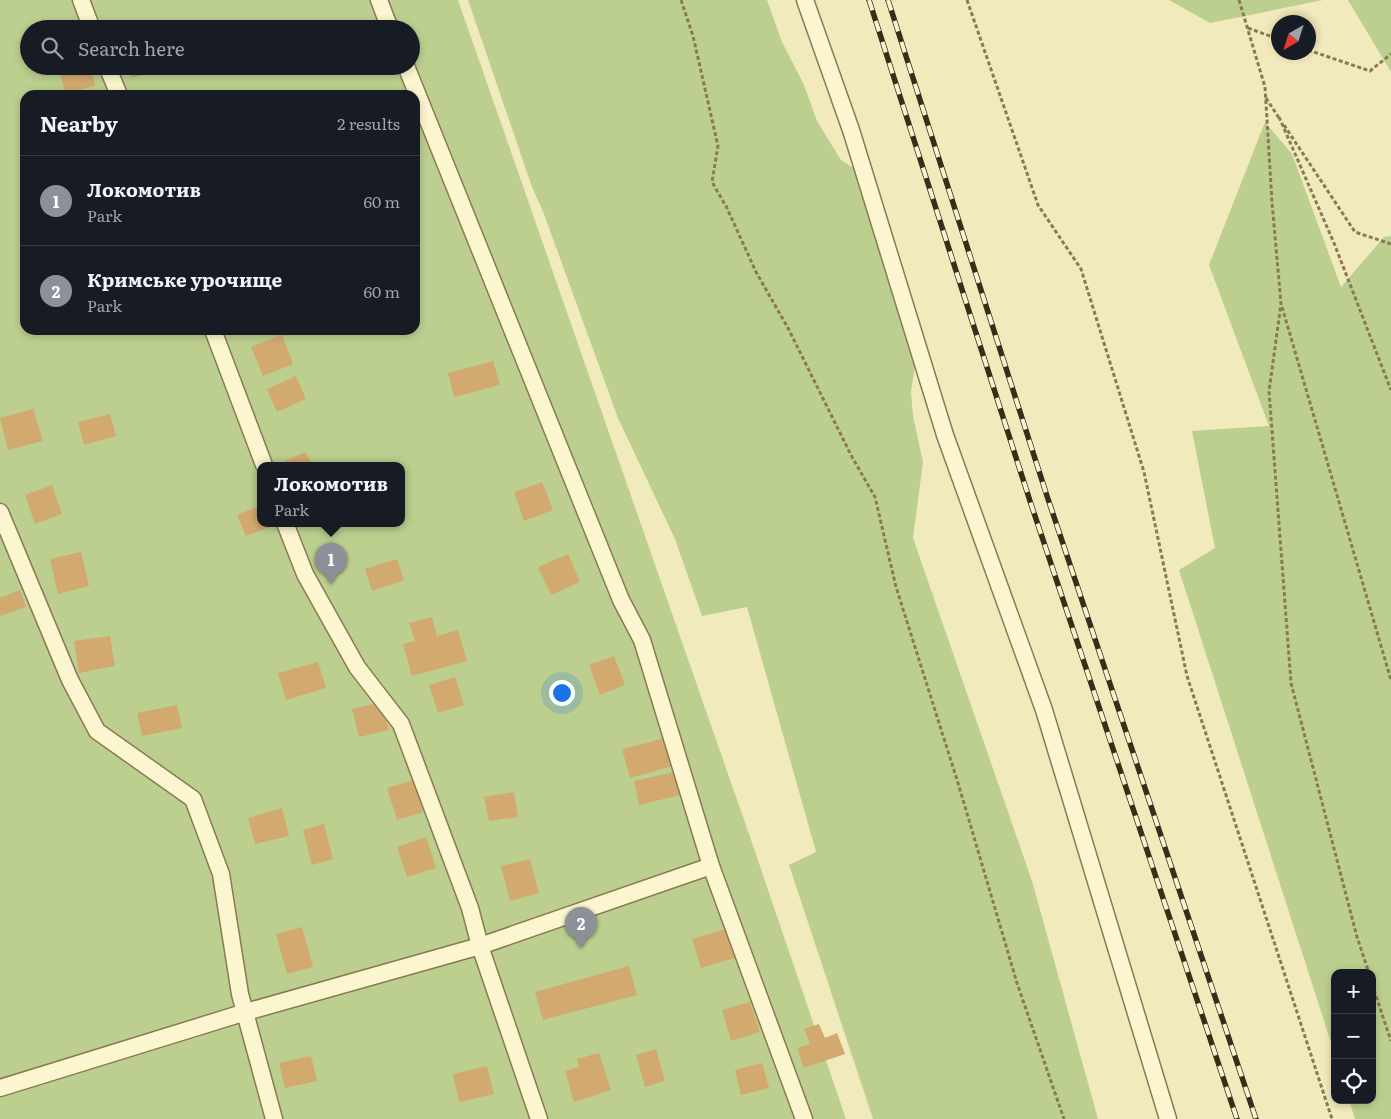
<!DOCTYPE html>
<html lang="en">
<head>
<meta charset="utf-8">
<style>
	:root { --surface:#171b24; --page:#242831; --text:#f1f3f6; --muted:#9ea1a6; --line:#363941; --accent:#8c9099 }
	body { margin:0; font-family:Literata,serif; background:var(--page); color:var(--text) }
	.controls { position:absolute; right:15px; bottom:15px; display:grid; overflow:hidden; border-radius:10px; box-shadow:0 2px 8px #0003 }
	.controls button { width:45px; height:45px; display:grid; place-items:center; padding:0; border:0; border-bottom:1px solid var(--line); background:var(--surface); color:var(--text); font:25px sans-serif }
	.compass { position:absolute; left:1271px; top:15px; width:45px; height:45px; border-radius:50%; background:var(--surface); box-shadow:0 2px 8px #0003; rotate:219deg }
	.you { position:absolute; left:561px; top:692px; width:18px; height:18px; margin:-12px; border:4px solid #fff; border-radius:50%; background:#1a73e8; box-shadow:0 0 0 8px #1a73e833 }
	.badge { display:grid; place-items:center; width:32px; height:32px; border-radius:50%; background:var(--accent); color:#fff; font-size:16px; font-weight:700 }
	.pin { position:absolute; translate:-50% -41px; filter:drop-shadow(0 1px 2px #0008) }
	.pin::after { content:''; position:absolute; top:26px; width:18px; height:15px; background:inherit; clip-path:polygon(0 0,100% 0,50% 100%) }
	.popup { position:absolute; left:257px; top:462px; width:148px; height:65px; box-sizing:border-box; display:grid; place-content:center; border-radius:10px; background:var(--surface); filter:drop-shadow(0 1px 4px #0005); font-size:16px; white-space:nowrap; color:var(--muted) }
	.popup b { font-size:19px; color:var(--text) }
	.popup::after { content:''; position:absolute; left:50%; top:100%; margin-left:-10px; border:10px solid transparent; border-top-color:var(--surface) }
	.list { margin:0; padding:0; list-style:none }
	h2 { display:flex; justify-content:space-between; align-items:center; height:65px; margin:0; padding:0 20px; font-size:21px }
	h2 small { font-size:16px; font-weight:400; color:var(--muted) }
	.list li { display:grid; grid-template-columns:32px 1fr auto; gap:15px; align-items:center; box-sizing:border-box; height:90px; padding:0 20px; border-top:1px solid var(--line) }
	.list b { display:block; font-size:19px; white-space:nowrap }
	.list p { margin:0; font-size:16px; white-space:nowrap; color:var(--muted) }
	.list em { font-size:16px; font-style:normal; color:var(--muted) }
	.icon { flex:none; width:28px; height:28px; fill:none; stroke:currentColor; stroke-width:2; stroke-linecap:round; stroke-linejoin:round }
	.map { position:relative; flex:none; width:1391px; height:1119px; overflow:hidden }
	.search { position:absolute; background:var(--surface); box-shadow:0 2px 8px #0003; left:20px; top:20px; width:400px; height:55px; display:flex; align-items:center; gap:12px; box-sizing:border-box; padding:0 18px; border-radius:28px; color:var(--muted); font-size:19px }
	.panel { position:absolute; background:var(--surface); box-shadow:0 2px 8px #0003; left:20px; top:90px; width:400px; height:245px; border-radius:15px }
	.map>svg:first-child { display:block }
</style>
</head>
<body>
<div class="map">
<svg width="1391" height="1119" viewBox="0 0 1391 1119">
	<rect width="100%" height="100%" fill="#f1eabc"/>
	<g fill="#bccf8f" fill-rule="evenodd">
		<path d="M0,0H458L750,837L846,1119H0ZM29,29H411V66H29ZM25,95H415V330H25ZM261,465H401V523H261Z"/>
		<polygon points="468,0 767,0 782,42 804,85 817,121 841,160 855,169 916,360 911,391 913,416 923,462 913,538 1032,881 1098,1119 873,1119 789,865 816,852 747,607 702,616 675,539 618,418 544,214 532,187"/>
		<polygon points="1169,0 1323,0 1210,23"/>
		<polygon points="1348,0 1391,0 1391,72"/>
		<polygon points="1265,122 1292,154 1341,287 1384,237 1391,236 1391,1119 1355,1119 1349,1100 1372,1100 1372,973 1335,973 1335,1055 1179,570 1215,548 1192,431 1269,426 1209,265"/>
	</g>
	<g fill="#d2aa6f">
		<polygon points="63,66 91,66 95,86 65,93 59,67"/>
		<polygon points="128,66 158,66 159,69 132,78"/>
		<polygon points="282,335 293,364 263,376 251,347"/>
		<polygon points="493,361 500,385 454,397 448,373"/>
		<polygon points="296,376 306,399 277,412 267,389"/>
		<polygon points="33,409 43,441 8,450 0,418"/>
		<polygon points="110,414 116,436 84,445 78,422"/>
		<polygon points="305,452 312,465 287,465 285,461"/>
		<polygon points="542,482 553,510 524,521 514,492"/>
		<polygon points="52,485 62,514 35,524 25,495"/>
		<polygon points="261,505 261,523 269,523 270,527 246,536 237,515"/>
		<polygon points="81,552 89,586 58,594 50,559"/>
		<polygon points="568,554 580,582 551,595 538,567"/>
		<polygon points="397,559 404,580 372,591 365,569"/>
		<polygon points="20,590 26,607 0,616 0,598"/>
		<polygon points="432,617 437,636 458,630 467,661 412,676 403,644 415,641 409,623"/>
		<polygon points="110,636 115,666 79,673 74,641"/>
		<polygon points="614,656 625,685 600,695 589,665"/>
		<polygon points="318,662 326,688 286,700 278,673"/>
		<polygon points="455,677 464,705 438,713 429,685"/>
		<polygon points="382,702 389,730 359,737 352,709"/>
		<polygon points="177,705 182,728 142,736 137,713"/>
		<polygon points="665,738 673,766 630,778 622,749"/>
		<polygon points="674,772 680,795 639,805 634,781"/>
		<polygon points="414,780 423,812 397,820 387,788"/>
		<polygon points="514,792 518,817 489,821 484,797"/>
		<polygon points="282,808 289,836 255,844 248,818"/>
		<polygon points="324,824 333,859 312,865 303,830"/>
		<polygon points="426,837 436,868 407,877 397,847"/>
		<polygon points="530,859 539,893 510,901 501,866"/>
		<polygon points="302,927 313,967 287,974 276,934"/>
		<polygon points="726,929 735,958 701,968 692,939"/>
		<polygon points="629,966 637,995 543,1020 535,992"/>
		<polygon points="750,1002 760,1032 731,1041 722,1010"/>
		<polygon points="819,1024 825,1038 837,1033 845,1054 804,1068 797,1048 810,1044 804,1029"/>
		<polygon points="656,1049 665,1081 645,1087 636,1055"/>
		<polygon points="599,1053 611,1090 574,1102 565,1071 579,1067 577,1059"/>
		<polygon points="311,1056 317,1081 285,1088 279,1063"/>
		<polygon points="762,1063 769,1088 741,1095 735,1070"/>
		<polygon points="487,1066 494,1094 459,1102 453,1074"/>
	</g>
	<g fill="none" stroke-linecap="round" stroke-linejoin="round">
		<defs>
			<g id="lane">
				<polyline points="81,0 92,29"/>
				<polyline points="379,0 390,29"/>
				<polyline points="805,0 851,130 945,435 1044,710 1168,1119"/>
				<polyline points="107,66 119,95"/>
				<polyline points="406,66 621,600 642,640 711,866 804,1119"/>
				<polyline points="213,330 264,465"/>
				<polyline points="0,512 70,680 97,731 193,799 221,874 240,994 274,1119"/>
				<polyline points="285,523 305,574 357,667 401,724 470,908 480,946 539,1119"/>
				<polyline points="0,1088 246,1012 480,946 711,866"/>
			</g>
		</defs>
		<use href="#lane" stroke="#897a54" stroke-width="19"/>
		<g stroke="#897a54" stroke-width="3" stroke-dasharray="4 2.5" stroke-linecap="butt">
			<polyline points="681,0 693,36 718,146 712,182 727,208 756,272 788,328 852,457 875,497 896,587 958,783 1017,983 1064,1119"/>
			<polyline points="967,0 1038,205 1081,269 1144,472 1187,676 1332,1119"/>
			<polyline points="1239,0 1265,87 1272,202 1281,304 1269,391 1291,683 1357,937 1369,973"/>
			<polyline points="1248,28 1278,39"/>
			<polyline points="1308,50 1370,71 1391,54"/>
			<polyline points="1266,98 1279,118"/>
			<polyline points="1279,117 1334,243 1391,390"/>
			<polyline points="1284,125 1355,232 1391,244"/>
			<polyline points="1282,307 1391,680"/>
			<polyline points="1372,984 1391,1041"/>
		</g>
		<use href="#lane" stroke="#fbf6cf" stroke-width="16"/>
		<defs>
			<g id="rail">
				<polyline points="869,0 1030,501 1237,1119"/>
				<polyline points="888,0 1047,496 1256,1119"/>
			</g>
		</defs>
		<use href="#rail" stroke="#372d1a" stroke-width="5.5"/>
		<use href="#rail" stroke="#f8f3cc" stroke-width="4" stroke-dasharray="11" stroke-linecap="butt"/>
	</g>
</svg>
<div class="controls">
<button>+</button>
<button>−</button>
<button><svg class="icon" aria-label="locate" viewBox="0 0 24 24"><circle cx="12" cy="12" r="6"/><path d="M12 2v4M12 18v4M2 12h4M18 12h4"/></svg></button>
</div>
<svg class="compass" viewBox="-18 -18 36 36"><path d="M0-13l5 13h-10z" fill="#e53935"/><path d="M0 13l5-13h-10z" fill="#9ea1a6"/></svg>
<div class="you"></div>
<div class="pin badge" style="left:331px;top:584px">1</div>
<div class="popup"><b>Локомотив</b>Park</div>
<div class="pin badge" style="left:581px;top:948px">2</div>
<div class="search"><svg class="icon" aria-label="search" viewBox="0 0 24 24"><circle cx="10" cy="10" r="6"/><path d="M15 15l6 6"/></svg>Search here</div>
<section class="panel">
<h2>Nearby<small>2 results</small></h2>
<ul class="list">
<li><span class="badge">1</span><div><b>Локомотив</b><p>Park</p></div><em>60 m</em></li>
<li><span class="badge">2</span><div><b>Кримське урочище</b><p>Park</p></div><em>60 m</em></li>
</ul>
</section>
</div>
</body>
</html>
